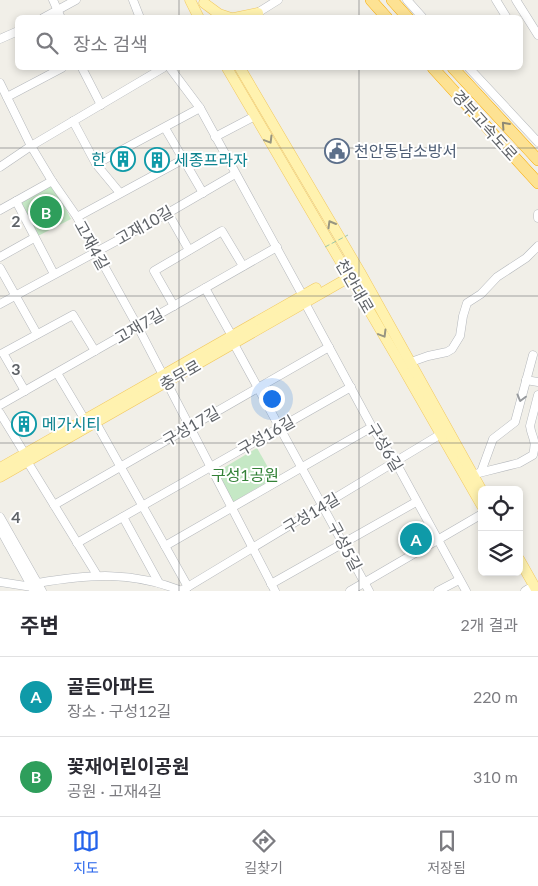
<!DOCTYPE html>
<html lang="ko">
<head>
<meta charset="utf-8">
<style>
	:root { --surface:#fff; --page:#f2f2f3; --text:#2b2b33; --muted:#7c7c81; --line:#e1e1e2; --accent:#2563eb }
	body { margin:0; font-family:Lato,"Noto Sans KR",sans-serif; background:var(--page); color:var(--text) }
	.controls { position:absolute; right:15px; bottom:15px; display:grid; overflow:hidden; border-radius:8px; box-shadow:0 2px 8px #0003 }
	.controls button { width:45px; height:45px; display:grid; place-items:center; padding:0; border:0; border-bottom:1px solid var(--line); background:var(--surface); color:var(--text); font:25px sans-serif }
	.you { position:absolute; left:271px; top:398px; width:18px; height:18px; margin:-12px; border:4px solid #fff; border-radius:50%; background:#1a73e8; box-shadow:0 0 0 8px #1a73e833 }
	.badge { display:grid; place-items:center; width:32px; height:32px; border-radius:50%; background:var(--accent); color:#fff; font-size:16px; font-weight:700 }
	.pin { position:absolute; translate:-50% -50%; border:2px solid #fff; box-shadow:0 1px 5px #0006 }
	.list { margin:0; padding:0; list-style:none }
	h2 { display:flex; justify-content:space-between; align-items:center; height:65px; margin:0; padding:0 20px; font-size:21px }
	h2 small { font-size:16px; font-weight:400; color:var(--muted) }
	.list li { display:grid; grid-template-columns:32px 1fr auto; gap:15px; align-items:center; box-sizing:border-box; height:80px; padding:0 20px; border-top:1px solid var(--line) }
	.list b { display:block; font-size:19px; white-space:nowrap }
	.list p { margin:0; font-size:16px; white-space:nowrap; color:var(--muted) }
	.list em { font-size:16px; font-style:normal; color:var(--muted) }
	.icon { flex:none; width:28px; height:28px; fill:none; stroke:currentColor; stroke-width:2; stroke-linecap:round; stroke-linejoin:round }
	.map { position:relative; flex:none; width:538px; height:591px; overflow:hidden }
	.search { position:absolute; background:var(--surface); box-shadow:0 2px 8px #0003; left:15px; right:15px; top:15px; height:55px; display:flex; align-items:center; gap:12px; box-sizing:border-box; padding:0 18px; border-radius:8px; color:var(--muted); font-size:19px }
	.sheet { height:225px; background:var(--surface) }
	nav { display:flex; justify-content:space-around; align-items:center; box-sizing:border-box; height:70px; border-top:1px solid var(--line); background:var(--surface); font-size:14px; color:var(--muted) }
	nav a { display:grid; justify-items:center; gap:2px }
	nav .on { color:var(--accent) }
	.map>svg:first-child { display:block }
</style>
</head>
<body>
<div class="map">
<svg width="538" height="591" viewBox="0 0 538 591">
	<rect width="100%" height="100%" fill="#f1efe8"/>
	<g fill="#c5e8c5">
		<polygon points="50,186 55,187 71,219 36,237 20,205 21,202"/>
		<polygon points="257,448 274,478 233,502 215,473"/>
	</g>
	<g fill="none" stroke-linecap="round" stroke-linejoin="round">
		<defs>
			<g id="minor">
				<polyline points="53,0 61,18"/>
				<polyline points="133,0 140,18"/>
				<polyline points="407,0 423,18"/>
				<polyline points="496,0 507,18"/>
				<polyline points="516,0 538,35"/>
				<polyline points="254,15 278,0"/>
				<polyline points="43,18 76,0"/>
				<polyline points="0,39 18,31"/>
				<polyline points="82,68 101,105"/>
				<polyline points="170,68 200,108 303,296"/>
				<polyline points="469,68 538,142"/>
				<polyline points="0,83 31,146 52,181 77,217 138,327 275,591"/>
				<polyline points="7,97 62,68"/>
				<polyline points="73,121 96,164 120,193"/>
				<polyline points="165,128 203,193"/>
				<polyline points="215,137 255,116"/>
				<polyline points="96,164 200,108"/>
				<polyline points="0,167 31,146 163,68"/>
				<polyline points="16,201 54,274"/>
				<polyline points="0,210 52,181"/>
				<polyline points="168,213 189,250"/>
				<polyline points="538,214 538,218"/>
				<polyline points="77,217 182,160"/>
				<polyline points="0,257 34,238"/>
				<polyline points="0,268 37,334"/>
				<polyline points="205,288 232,336"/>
				<polyline points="305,303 372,427 395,461 466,591"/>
				<polyline points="0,304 168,213 235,174"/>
				<polyline points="174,306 154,271 222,231 243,266"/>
				<polyline points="234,344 369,591"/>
				<polyline points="411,362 428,356 447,352 452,349 460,336 463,316 467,303 481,294 497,277 526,258 538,246"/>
				<polyline points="57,373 85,420"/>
				<polyline points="526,380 538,382"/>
				<polyline points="25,391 3,353 73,315 95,351"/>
				<polyline points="0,405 277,247"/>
				<polyline points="0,413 25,454"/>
				<polyline points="96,423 188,587"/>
				<polyline points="27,461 97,575"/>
				<polyline points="481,472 493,439 515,422 533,355"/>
				<path d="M479,473L519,463L533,455C537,439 532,439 530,426L538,395"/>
				<polyline points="54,505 329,347"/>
				<polyline points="0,517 42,591"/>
				<polyline points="123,517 159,583"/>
				<polyline points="0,529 34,591"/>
				<polyline points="77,543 351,387"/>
				<polyline points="165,546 372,427"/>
				<polyline points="0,582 32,587"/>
				<path d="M38,583C90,574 132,571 182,591"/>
				<polyline points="271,584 416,502"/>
				<polyline points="181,591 441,434"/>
				<polyline points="350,591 482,514"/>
				<polyline points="438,591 459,580"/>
				<polyline points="525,591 528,589"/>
			</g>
			<g id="major">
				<polyline points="190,0 199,18"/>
				<polyline points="204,3 219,14 231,18"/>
				<polyline points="234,18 258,13"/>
				<polyline points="227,68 400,363 482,506"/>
				<polyline points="240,68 360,272 482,491"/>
				<polyline points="0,468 316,288"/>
				<polyline points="0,477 355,274"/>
				<polyline points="519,559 537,591"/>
			</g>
			<g id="highway">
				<polyline points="371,0 387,18"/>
				<polyline points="392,0 408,18"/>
				<polyline points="433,68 538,183"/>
				<polyline points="453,68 538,160"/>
			</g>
		</defs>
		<use href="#minor" stroke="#b5b8bc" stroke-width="9"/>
		<use href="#major" stroke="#f2c960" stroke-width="11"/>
		<use href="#highway" stroke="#f9ab00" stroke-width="12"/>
		<use href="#minor" stroke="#fff" stroke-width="8"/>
		<use href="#major" stroke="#fff2af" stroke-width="10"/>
		<use href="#highway" stroke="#fde293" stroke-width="11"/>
		<polyline stroke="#9cc7a9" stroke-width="1" stroke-dasharray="5 2.5" stroke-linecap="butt" points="325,247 348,235"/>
	</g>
	<defs><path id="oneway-chevron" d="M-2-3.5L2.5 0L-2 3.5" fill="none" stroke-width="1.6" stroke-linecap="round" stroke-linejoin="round" transform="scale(1.25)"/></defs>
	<use stroke="#8e8975" href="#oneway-chevron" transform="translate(505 125) rotate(-132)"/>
	<g stroke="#979581">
		<use href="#oneway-chevron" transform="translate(269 140) rotate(59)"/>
		<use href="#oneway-chevron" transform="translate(331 224) rotate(-120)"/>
		<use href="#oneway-chevron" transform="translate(383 334) rotate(59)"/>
	</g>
	<use stroke="#979a9d" href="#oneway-chevron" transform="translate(521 398) rotate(105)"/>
	<path fill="none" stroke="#5f6368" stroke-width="1" stroke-opacity="0.55" d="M179,0V18M359,0V18M179,68V591M359,68V591M0,148H538M0,296H538M0,443H538"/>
	<defs>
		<symbol id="civic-ring" viewBox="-11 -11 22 22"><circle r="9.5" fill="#fff" stroke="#5c6f8a" stroke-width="1.5"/><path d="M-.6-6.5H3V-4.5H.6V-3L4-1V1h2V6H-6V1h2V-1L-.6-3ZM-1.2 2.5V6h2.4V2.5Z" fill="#5c6f8a"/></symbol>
		<symbol id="building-ring" viewBox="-11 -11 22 22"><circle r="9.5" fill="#fff" stroke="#0f9aa8" stroke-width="1.5"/><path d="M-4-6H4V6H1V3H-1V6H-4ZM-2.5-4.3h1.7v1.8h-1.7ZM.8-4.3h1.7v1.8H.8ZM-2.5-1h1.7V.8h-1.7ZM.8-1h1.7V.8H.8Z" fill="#0f9aa8"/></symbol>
	</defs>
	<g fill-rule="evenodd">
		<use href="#civic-ring" x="323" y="137" width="28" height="28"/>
		<use href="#building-ring" x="109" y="145" width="28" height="28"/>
		<use href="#building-ring" x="143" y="146" width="28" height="28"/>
		<use href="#building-ring" x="10" y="410" width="28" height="28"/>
	</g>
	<g text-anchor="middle" stroke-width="4" stroke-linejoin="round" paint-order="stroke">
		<g font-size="16" fill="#5f6368" stroke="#fff">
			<text transform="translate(485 125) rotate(48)" y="6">경부고속도로</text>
			<text transform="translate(144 225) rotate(-29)" y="6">고재10길</text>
			<text transform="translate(92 245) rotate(61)" y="6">고재4길</text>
			<text transform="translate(355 286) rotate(60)" y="6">천안대로</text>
			<text transform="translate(139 326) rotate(-30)" y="6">고재7길</text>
			<text transform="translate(180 375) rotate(-30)" y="6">충무로</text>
			<text transform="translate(191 426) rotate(-30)" y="6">구성17길</text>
			<text transform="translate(266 435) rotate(-30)" y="6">구성16길</text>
			<text transform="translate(385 447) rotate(59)" y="6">구성6길</text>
			<text transform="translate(311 513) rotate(-31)" y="6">구성14길</text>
			<text transform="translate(345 546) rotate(62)" y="6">구성5길</text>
		</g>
		<g font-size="16" fill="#4e5e75" stroke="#fff" text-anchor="start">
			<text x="354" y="157">천안동남소방서</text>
		</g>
		<g font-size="16" fill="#0d838f" stroke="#fff" text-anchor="start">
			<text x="106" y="165" text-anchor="end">한</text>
			<text x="174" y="166">세종프라자</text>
			<text x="42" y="430">메가시티</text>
		</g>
		<g font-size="16" fill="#348238" stroke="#fff">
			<text x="245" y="481">구성1공원</text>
		</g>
	</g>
	<g font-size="16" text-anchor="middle" font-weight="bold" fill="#5f6368" stroke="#fff" stroke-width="4" stroke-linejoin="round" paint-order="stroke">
		<text x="16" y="227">2</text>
		<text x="16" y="375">3</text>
		<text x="16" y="523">4</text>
	</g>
</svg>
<div class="controls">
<button><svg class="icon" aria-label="locate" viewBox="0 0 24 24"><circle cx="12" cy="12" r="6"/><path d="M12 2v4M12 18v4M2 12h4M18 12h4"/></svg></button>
<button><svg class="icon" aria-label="layers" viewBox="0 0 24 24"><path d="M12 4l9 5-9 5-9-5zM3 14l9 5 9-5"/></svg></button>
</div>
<div class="you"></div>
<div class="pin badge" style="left:416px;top:539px;background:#0f9aa8">A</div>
<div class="pin badge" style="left:46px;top:212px;background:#2e9e5b">B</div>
<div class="search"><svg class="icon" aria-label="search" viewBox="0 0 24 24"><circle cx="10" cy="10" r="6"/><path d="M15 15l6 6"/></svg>장소 검색</div>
</div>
<section class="sheet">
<h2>주변<small>2개 결과</small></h2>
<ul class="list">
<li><span class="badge" style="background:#0f9aa8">A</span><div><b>골든아파트</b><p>장소 · 구성12길</p></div><em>220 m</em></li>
<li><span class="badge" style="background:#2e9e5b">B</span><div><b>꽃재어린이공원</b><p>공원 · 고재4길</p></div><em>310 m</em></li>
</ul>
</section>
<nav>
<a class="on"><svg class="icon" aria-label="map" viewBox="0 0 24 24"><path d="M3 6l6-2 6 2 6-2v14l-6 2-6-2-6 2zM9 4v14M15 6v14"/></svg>지도</a>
<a><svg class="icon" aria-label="directions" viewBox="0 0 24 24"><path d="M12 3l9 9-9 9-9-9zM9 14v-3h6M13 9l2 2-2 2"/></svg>길찾기</a>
<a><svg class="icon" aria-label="saved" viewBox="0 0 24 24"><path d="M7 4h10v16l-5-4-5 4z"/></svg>저장됨</a>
</nav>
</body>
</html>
